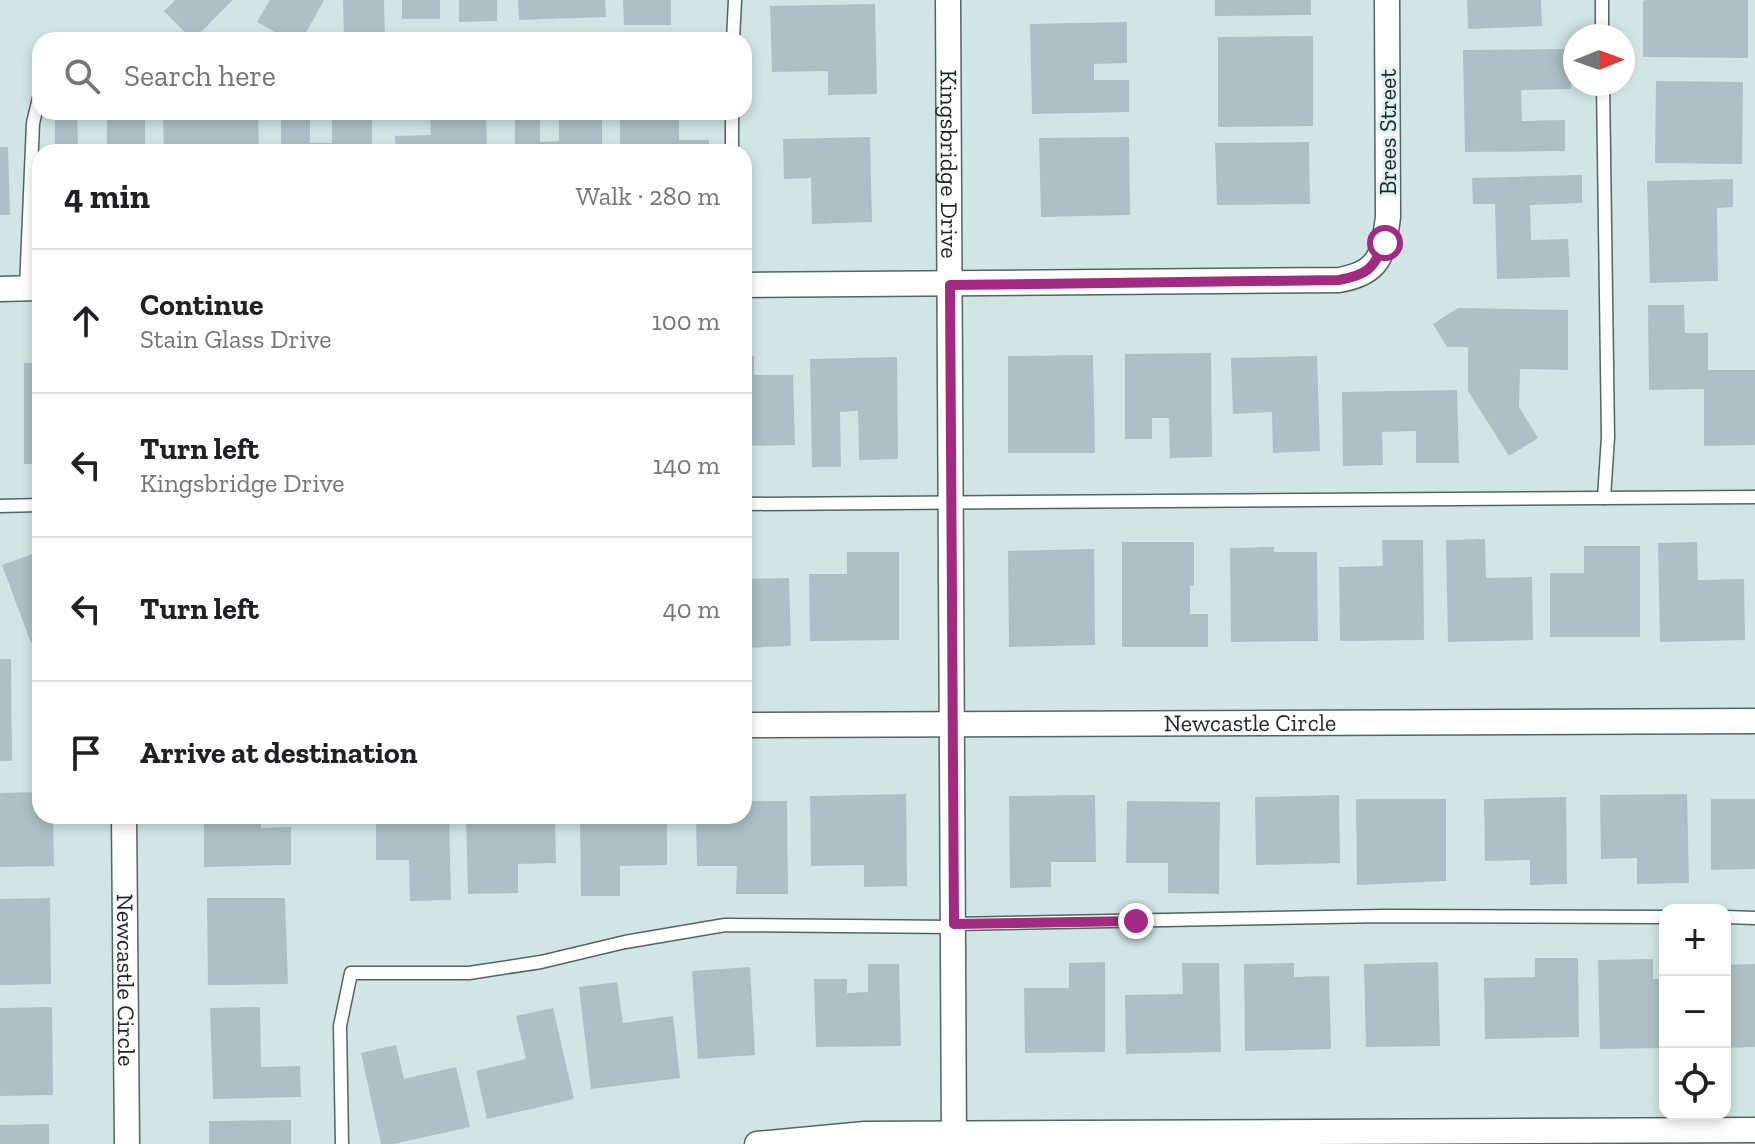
<!DOCTYPE html>
<html lang="en">
<head>
<meta charset="utf-8">
<style>
	:root { --surface:#fff; --page:#f2f2f2; --text:#202124; --muted:#757577; --line:#e0e0e0 }
	body { margin:0; font-family:"Zilla Slab",serif; background:var(--page); color:var(--text) }
	.controls { position:absolute; right:24px; bottom:24px; display:grid; overflow:hidden; border-radius:16px; box-shadow:0 4px 12px #0003 }
	.controls button { width:72px; height:72px; display:grid; place-items:center; padding:0; border:0; border-bottom:2px solid var(--line); background:var(--surface); color:var(--text); font:40px sans-serif }
	.compass { position:absolute; left:1563px; top:24px; width:72px; height:72px; border-radius:50%; background:var(--surface); box-shadow:0 4px 12px #0003; rotate:89deg }
	.stop { position:absolute; width:24px; height:24px; margin:-18px; border:6px solid #a32a81; border-radius:50%; background:#fff }
	.stop.end { background:#a32a81; border-color:#fff; box-shadow:0 2px 8px #0008 }
	.list { margin:0; padding:0; list-style:none }
	h2 { display:flex; justify-content:space-between; align-items:center; height:104px; margin:0; padding:0 32px; font-size:34px }
	h2 small { font-size:26px; font-weight:400; color:var(--muted) }
	.list li { display:grid; grid-template-columns:52px 1fr auto; gap:24px; align-items:center; box-sizing:border-box; height:144px; padding:0 32px; border-top:2px solid var(--line) }
	.list b { display:block; font-size:30px; white-space:nowrap }
	.list p { margin:0; font-size:26px; white-space:nowrap; color:var(--muted) }
	.list em { font-size:26px; font-style:normal; color:var(--muted) }
	.icon { flex:none; width:44px; height:44px; fill:none; stroke:currentColor; stroke-width:2; stroke-linecap:round; stroke-linejoin:round }
	.map { position:relative; flex:none; width:1755px; height:1144px; overflow:hidden }
	.search { position:absolute; background:var(--surface); box-shadow:0 4px 12px #0003; left:32px; top:32px; width:720px; height:88px; display:flex; align-items:center; gap:20px; box-sizing:border-box; padding:0 28px; border-radius:24px; color:var(--muted); font-size:30px }
	.panel { position:absolute; background:var(--surface); box-shadow:0 4px 12px #0003; left:32px; top:144px; width:720px; height:680px; border-radius:24px }
	.map>svg:first-child { display:block }
</style>
</head>
<body>
<div class="map">
<svg width="1755" height="1144" viewBox="0 0 1755 1144">
	<rect width="100%" height="100%" fill="#d0e5e4"/>
	<g fill="#aec0c6">
		<polygon points="175,0 233,0 193,40 164,11"/>
		<polygon points="270,0 324,0 302,40 289,40 257,22"/>
		<polygon points="343,0 384,0 385,40 344,40"/>
		<rect x="402" y="0" width="38" height="19"/>
		<polygon points="459,0 497,0 497,21 459,22"/>
		<polygon points="518,0 605,0 606,17 519,20"/>
		<polygon points="623,0 671,0 671,25 624,25"/>
		<polygon points="1215,0 1311,0 1311,15 1215,16"/>
		<polygon points="1467,0 1541,0 1542,26 1468,29"/>
		<polygon points="1646,0 1748,0 1748,58 1643,57 1643,1"/>
		<polygon points="875,4 877,94 828,95 828,71 772,72 770,6"/>
		<polygon points="1127,22 1127,63 1094,64 1094,80 1129,80 1129,112 1032,114 1030,24"/>
		<polygon points="1313,36 1313,126 1218,127 1218,37"/>
		<polygon points="1570,49 1571,89 1521,90 1522,121 1565,120 1565,151 1465,152 1463,50"/>
		<polygon points="1656,81 1743,82 1742,164 1655,163"/>
		<polygon points="55,112 77,112 78,145 107,145 107,112 145,112 145,152 55,152"/>
		<polygon points="281,112 310,112 310,143 332,143 332,112 372,112 372,152 281,152"/>
		<polygon points="430,112 486,112 487,152 396,152 395,136 431,135"/>
		<polygon points="559,112 602,112 602,152 515,152 515,119 540,119 540,142 559,141"/>
		<polygon points="620,112 679,112 679,140 709,140 709,152 620,152"/>
		<polygon points="258,115 259,152 164,152 163,117"/>
		<polygon points="870,137 872,222 812,224 811,178 784,179 783,139"/>
		<polygon points="1129,137 1130,215 1041,217 1039,138"/>
		<polygon points="1309,142 1310,204 1217,205 1215,143"/>
		<polygon points="0,147 8,147 10,215 0,215"/>
		<polygon points="1582,175 1582,203 1530,205 1531,240 1568,239 1570,277 1497,279 1495,204 1473,204 1472,178"/>
		<polygon points="1733,179 1733,207 1717,208 1718,281 1650,283 1647,181"/>
		<polygon points="1648,305 1684,305 1685,333 1708,333 1708,370 1755,370 1755,445 1704,446 1704,389 1649,390"/>
		<polygon points="1458,308 1568,310 1568,370 1520,369 1519,407 1538,438 1509,456 1468,391 1468,347 1447,347 1433,324"/>
		<polygon points="1211,353 1212,457 1170,458 1169,418 1152,418 1152,439 1125,439 1125,354"/>
		<polygon points="1093,355 1095,453 1008,453 1008,356"/>
		<polygon points="744,356 754,356 754,375 793,375 795,445 744,446"/>
		<polygon points="1317,356 1320,451 1273,453 1272,412 1233,414 1231,358"/>
		<polygon points="897,357 898,459 859,460 858,411 840,412 841,467 812,467 810,359"/>
		<rect x="24" y="363" width="16" height="101"/>
		<polygon points="1457,390 1459,463 1416,463 1416,431 1382,432 1383,465 1343,466 1342,392"/>
		<polygon points="1485,539 1486,578 1532,577 1533,640 1448,642 1446,540"/>
		<polygon points="1382,540 1423,540 1424,640 1340,641 1339,567 1383,566"/>
		<polygon points="1122,542 1194,542 1194,586 1190,586 1190,614 1208,614 1208,647 1122,647"/>
		<polygon points="1697,542 1698,580 1744,579 1745,640 1660,642 1658,543"/>
		<polygon points="1584,546 1640,546 1640,637 1550,637 1550,573 1584,573"/>
		<polygon points="1274,547 1274,552 1317,552 1318,641 1231,642 1230,548"/>
		<polygon points="1094,549 1095,645 1009,647 1008,551"/>
		<polygon points="847,552 899,552 899,640 810,641 809,574 847,574"/>
		<polygon points="33,554 40,571 40,640 31,643 2,565"/>
		<polygon points="789,578 791,646 744,648 744,579"/>
		<polygon points="0,659 11,659 12,761 0,761"/>
		<polygon points="40,792 40,816 53,816 54,866 0,867 0,793"/>
		<polygon points="906,794 907,886 864,887 864,865 811,866 810,796"/>
		<polygon points="1687,794 1689,883 1637,884 1637,858 1601,859 1600,795"/>
		<polygon points="1095,795 1096,862 1051,862 1051,887 1010,888 1009,796"/>
		<polygon points="1339,795 1340,863 1256,865 1255,797"/>
		<polygon points="1566,797 1567,884 1530,885 1530,860 1485,861 1484,799"/>
		<polygon points="1356,799 1446,799 1446,881 1357,885"/>
		<polygon points="1711,799 1755,799 1755,869 1711,870"/>
		<polygon points="744,801 787,801 788,894 736,894 737,866 697,866 696,816 744,816"/>
		<polygon points="1127,801 1220,802 1219,894 1168,893 1168,863 1126,863"/>
		<polygon points="204,816 261,816 261,828 291,827 291,865 204,867"/>
		<polygon points="376,816 449,816 451,900 410,901 409,860 376,860"/>
		<polygon points="466,816 555,816 556,863 518,864 518,893 468,894"/>
		<polygon points="580,816 667,816 667,865 620,866 620,896 581,896"/>
		<polygon points="50,898 51,984 0,985 0,899"/>
		<polygon points="207,898 285,898 288,984 208,985"/>
		<polygon points="1535,958 1578,958 1579,1037 1485,1039 1484,978 1535,977"/>
		<polygon points="1653,959 1653,979 1665,979 1665,1048 1600,1049 1598,960"/>
		<polygon points="1105,962 1105,1052 1025,1053 1024,988 1069,988 1069,963"/>
		<polygon points="1438,962 1440,1046 1366,1047 1364,964"/>
		<polygon points="1182,963 1219,963 1221,1052 1126,1054 1125,995 1183,994"/>
		<polygon points="1294,963 1294,977 1329,976 1331,1049 1245,1051 1244,964"/>
		<polygon points="868,964 899,964 901,1046 816,1047 814,979 847,979 847,993 868,992"/>
		<polygon points="1755,964 1755,1047 1725,1048 1725,965"/>
		<polygon points="750,967 755,1055 698,1059 692,971"/>
		<polygon points="617,982 623,1023 673,1016 680,1078 591,1089 579,987"/>
		<polygon points="52,1007 53,1095 0,1096 0,1008"/>
		<polygon points="260,1007 261,1067 300,1066 301,1097 213,1099 210,1008"/>
		<polygon points="553,1008 574,1099 487,1119 476,1071 526,1059 516,1016"/>
		<polygon points="396,1045 404,1079 456,1067 470,1127 393,1144 381,1144 361,1053"/>
		<polygon points="291,1120 291,1144 209,1144 209,1121"/>
		<polygon points="49,1124 49,1144 0,1144 0,1125"/>
	</g>
	<g fill="none" stroke-linecap="round" stroke-linejoin="round">
		<defs>
			<g id="service">
				<polyline points="1602,0 1602,36"/>
				<polyline points="733,40 735,0"/>
				<polyline points="1603,84 1608,437 1604,498"/>
				<polyline points="732,112 732,152"/>
				<polyline points="26,288 33,123 40,94"/>
				<polyline points="744,504 1755,497"/>
				<polyline points="0,506 40,505"/>
				<polyline points="1725,917 1755,918"/>
				<polyline points="954,924 1384,916 1665,917"/>
				<polyline points="342,1144 340,1026 351,973 469,973 541,962 625,942 725,925 954,927"/>
			</g>
			<g id="minor">
				<path id="s1" d="M948,0L954,1144"/>
				<path d="M744,285L1339,280C1380,273 1383,255 1388,217L1387,0"/>
				<polyline points="0,289 40,288"/>
				<path id="s2" d="M744,725L1755,721"/>
				<path id="s3" d="M124,816L127,1144"/>
				<polyline points="757,1144 865,1134 1755,1130"/>
			</g>
		</defs>
		<use href="#service" stroke="#526463" stroke-width="15"/>
		<use href="#minor" stroke="#526463" stroke-width="27"/>
		<use href="#service" stroke="#fff" stroke-width="12"/>
		<use href="#minor" stroke="#fff" stroke-width="24"/>
	</g>
	<g fill="none" stroke-linecap="round" stroke-linejoin="round">
		<path stroke="#a32a81" stroke-width="10" d="M1136,921L954,924L950,285L1339,280C1367,275 1373,269 1385,243"/>
	</g>
	<g text-anchor="middle" stroke-width="6" stroke-linejoin="round" paint-order="stroke">
		<g font-size="24" fill="#1f2626" stroke="#ddf2f1">
			<text transform="translate(1388 132) rotate(-90)" y="8">Brees Street</text>
			<text dy="8" stroke="none"><textPath href="#s1" startOffset="164">Kingsbridge Drive</textPath></text>
			<text dy="8" stroke="none"><textPath href="#s2" startOffset="506">Newcastle Circle</textPath></text>
			<text dy="8" stroke="none"><textPath href="#s3" startOffset="164">Newcastle Circle</textPath></text>
		</g>
	</g>
</svg>
<div class="controls">
<button>+</button>
<button>−</button>
<button><svg class="icon" aria-label="locate" viewBox="0 0 24 24"><circle cx="12" cy="12" r="6"/><path d="M12 2v4M12 18v4M2 12h4M18 12h4"/></svg></button>
</div>
<svg class="compass" viewBox="-18 -18 36 36"><path d="M0-13l5 13h-10z" fill="#e53935"/><path d="M0 13l5-13h-10z" fill="#757577"/></svg>
<div class="stop" style="left:1385px;top:243px"></div>
<div class="stop end" style="left:1136px;top:921px"></div>
<div class="search"><svg class="icon" aria-label="search" viewBox="0 0 24 24"><circle cx="10" cy="10" r="6"/><path d="M15 15l6 6"/></svg>Search here</div>
<section class="panel">
<h2>4 min<small>Walk · 280 m</small></h2>
<ul class="list">
<li><svg class="icon" aria-label="ahead" viewBox="0 0 24 24"><path d="M12 20V5M6 11l6-6 6 6"/></svg><div><b>Continue</b><p>Stain Glass Drive</p></div><em>100 m</em></li>
<li><svg class="icon" aria-label="left" viewBox="0 0 24 24"><path d="M17 20v-9H6M10 6l-5 5 5 5"/></svg><div><b>Turn left</b><p>Kingsbridge Drive</p></div><em>140 m</em></li>
<li><svg class="icon" aria-label="left" viewBox="0 0 24 24"><path d="M17 20v-9H6M10 6l-5 5 5 5"/></svg><div><b>Turn left</b></div><em>40 m</em></li>
<li><svg class="icon" aria-label="arrive" viewBox="0 0 24 24"><path d="M6 21V4h12l-3 4 3 4H6"/></svg><div><b>Arrive at destination</b></div></li>
</ul>
</section>
</div>
</body>
</html>
